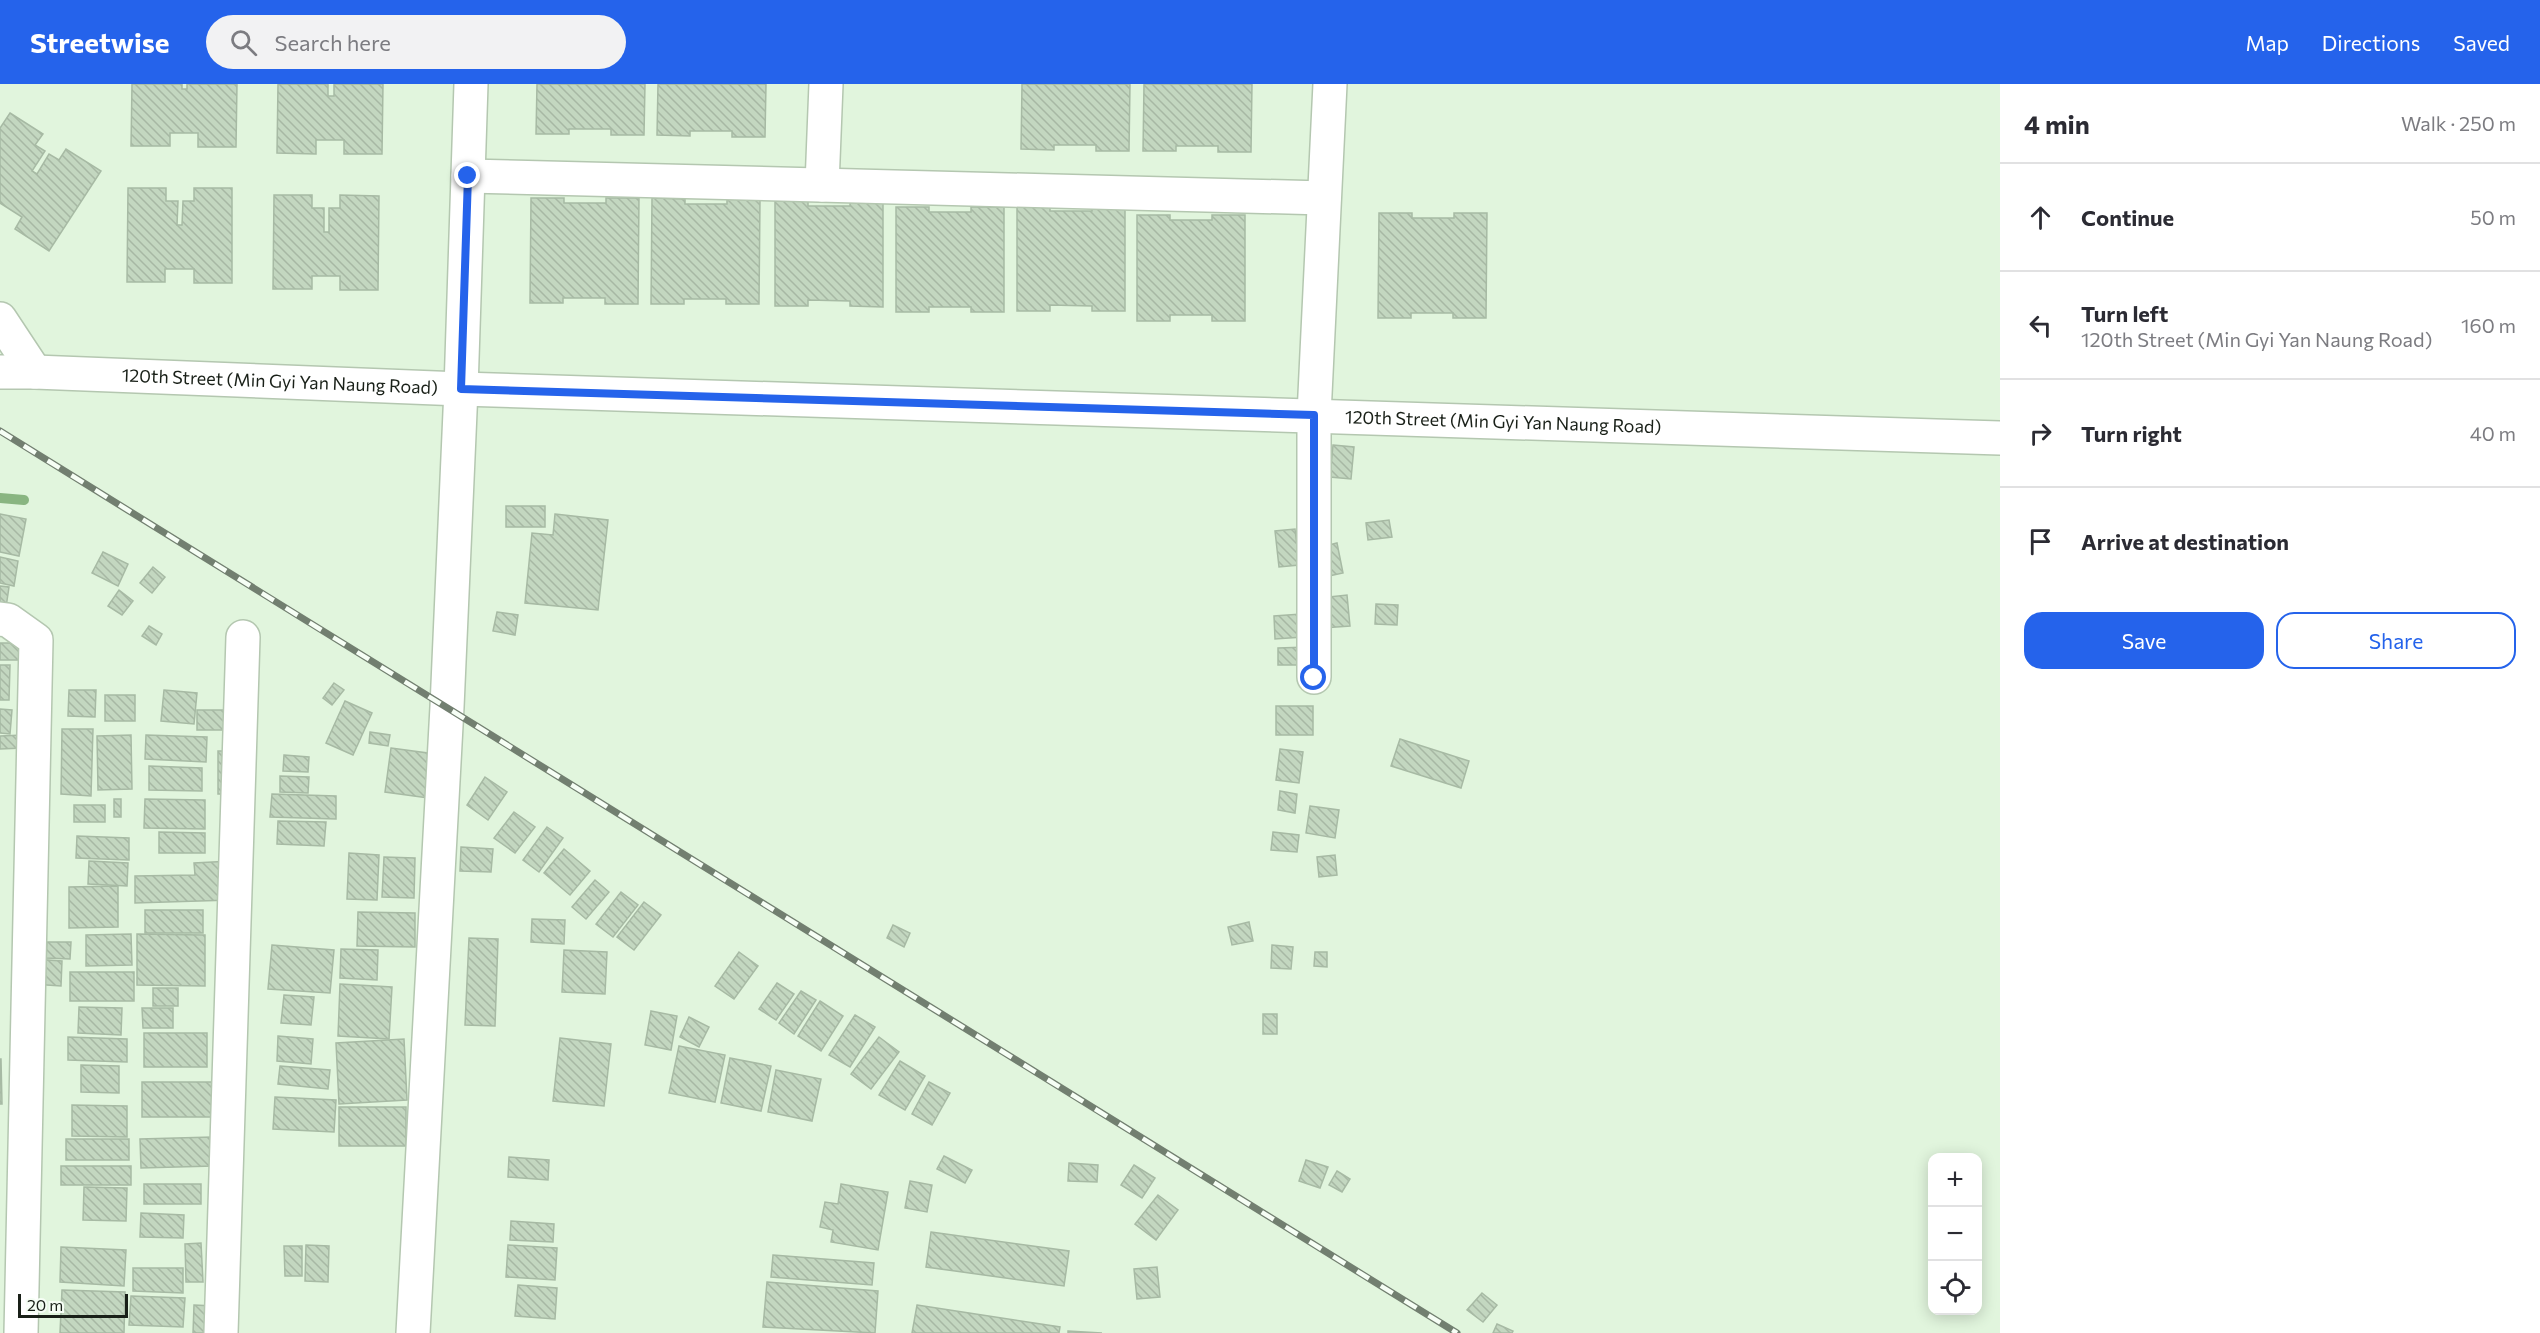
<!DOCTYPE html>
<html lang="en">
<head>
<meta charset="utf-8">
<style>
	:root { --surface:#fff; --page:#f2f2f3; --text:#2b2b33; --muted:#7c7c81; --line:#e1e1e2; --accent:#2563eb }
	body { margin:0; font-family:Commissioner,sans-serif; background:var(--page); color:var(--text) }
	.controls { position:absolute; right:18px; bottom:18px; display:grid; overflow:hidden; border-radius:12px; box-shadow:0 3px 15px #0003 }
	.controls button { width:54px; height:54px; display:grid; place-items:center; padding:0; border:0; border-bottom:2px solid var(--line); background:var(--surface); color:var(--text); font:30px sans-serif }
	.scale { position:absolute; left:18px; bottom:15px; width:110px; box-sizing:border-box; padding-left:6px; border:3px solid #192018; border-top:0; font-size:16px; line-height:21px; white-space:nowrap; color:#192018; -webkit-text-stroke:4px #f6fef5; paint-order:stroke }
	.stop { position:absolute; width:18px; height:18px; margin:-14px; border:4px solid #2563eb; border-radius:50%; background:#fff }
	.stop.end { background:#2563eb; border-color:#fff; box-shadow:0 2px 6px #0008 }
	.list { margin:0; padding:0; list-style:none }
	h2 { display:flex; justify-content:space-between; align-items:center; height:78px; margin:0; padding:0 24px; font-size:26px }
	h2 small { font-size:20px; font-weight:400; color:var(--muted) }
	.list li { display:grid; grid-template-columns:39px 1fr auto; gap:18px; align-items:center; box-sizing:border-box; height:108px; padding:0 24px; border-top:2px solid var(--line) }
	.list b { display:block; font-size:22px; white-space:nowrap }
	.list p { margin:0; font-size:20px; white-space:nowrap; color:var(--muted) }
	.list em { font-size:20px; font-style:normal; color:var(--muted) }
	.actions { display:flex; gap:12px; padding:18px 24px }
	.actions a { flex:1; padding:14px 0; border:2px solid var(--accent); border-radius:18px; text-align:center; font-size:21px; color:var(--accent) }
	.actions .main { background:var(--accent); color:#fff }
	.icon { flex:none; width:33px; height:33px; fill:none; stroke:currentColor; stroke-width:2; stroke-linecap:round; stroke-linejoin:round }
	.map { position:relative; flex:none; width:2000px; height:1249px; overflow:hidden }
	header { display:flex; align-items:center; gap:36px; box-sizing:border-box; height:84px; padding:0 30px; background:var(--accent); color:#fff }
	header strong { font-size:28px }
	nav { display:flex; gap:33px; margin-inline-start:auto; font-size:21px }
	.search { width:420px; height:54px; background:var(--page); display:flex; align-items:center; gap:15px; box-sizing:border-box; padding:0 21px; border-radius:33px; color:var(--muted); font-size:22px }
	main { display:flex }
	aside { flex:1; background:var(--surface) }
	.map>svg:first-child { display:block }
</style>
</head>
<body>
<header>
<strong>Streetwise</strong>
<div class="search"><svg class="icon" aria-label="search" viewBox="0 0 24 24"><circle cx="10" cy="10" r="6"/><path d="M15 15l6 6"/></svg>Search here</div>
<nav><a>Map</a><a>Directions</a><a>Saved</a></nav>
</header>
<main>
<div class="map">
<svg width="2000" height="1249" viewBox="0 0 2000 1249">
	<defs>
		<pattern id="building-back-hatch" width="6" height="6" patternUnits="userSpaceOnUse" patternTransform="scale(1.5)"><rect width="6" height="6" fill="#c3d7c0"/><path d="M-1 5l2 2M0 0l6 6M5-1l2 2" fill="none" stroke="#a7b8a4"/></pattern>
	</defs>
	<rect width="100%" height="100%" fill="#e1f5dd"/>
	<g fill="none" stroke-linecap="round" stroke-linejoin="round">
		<polyline stroke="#89b581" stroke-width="10" points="0,414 24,416"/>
	</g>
	<g fill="url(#building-back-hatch)" stroke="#a7baa4" stroke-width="1.5">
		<polygon points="132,0 182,0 182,5 187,5 187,0 237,0 236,63 198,63 198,49 170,49 170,62 131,62"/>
		<polygon points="278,0 328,0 328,12 334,12 334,0 383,0 382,70 344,70 344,56 316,56 316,70 277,69"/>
		<polygon points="537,0 645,0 644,51 611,51 611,45 569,45 569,50 536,50"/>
		<polygon points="658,0 766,0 765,53 732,53 732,47 690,47 690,52 657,51"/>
		<polygon points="1022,0 1130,0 1129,67 1096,67 1096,61 1054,61 1054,66 1021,65"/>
		<polygon points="1144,0 1252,0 1251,68 1218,68 1218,62 1176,62 1176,67 1143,67"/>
		<polygon points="10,29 43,50 35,61 45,67 32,87 37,90 49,70 59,76 66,65 101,87 49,167 15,145 22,133 0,119 0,44"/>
		<polygon points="128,104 166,104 166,117 178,117 177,141 182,141 183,117 194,117 194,104 232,104 232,199 194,199 194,185 165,185 165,198 127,198"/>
		<polygon points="274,111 312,111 312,124 324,124 324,148 329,148 329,124 340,124 340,111 379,112 378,206 340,206 340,192 312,192 312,205 273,205"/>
		<polygon points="531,114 564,114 564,119 606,119 606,114 639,114 638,220 605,220 605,214 563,214 563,219 530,219"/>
		<polygon points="652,114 685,115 685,120 727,120 727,115 760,115 759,220 726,220 726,215 684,215 684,220 651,220"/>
		<polygon points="775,117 808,117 808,122 850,122 850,117 883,117 883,223 850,222 850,217 808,216 808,222 775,222"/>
		<polygon points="1017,121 1050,121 1050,127 1092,127 1092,122 1125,122 1125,227 1092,227 1092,222 1050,221 1050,227 1017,227"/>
		<polygon points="896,123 929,123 929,128 971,128 971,123 1004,123 1004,228 971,228 971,223 929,223 929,228 896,228"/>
		<polygon points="1379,129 1412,129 1412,134 1454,134 1454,129 1487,129 1486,234 1453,234 1453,229 1411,229 1411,234 1378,234"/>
		<polygon points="1137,131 1170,131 1170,136 1212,136 1212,131 1245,131 1245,237 1212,237 1212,231 1170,231 1170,237 1137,237"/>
		<polygon points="1333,361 1354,363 1351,395 1330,393"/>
		<rect x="506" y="422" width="39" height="21"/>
		<polygon points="0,430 26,435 19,472 0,468"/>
		<polygon points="555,430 608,436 598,526 525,519 532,449 553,451"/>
		<polygon points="1389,436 1392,453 1368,456 1366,439"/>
		<polygon points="1295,445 1299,481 1279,483 1275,447"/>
		<polygon points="1337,459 1343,489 1324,493 1317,464"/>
		<polygon points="103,468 128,480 118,502 92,489"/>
		<polygon points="0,473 18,477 14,502 0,499"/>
		<polygon points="153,483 165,493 152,509 140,499"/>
		<polygon points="0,502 9,503 5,530 0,529"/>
		<polygon points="119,506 133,517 122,531 108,522"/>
		<polygon points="1347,511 1350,542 1323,544 1320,514"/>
		<polygon points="1376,520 1398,521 1397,541 1375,540"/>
		<polygon points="497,528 518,531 515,551 493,547"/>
		<polygon points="1301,530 1303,553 1275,555 1274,532"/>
		<polygon points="149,542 162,550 156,561 142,552"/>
		<polygon points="0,559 21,559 20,576 0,576"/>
		<polygon points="1308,563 1308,581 1278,581 1278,564"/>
		<polygon points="0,581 10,581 9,616 0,616"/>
		<polygon points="334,599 344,606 332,621 323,614"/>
		<polygon points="69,606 96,606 95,633 68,632"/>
		<polygon points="164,606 197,609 194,640 161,637"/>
		<rect x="105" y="611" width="30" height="26"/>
		<polygon points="345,617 372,629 353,671 326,659"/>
		<rect x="1276" y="622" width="37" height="29"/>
		<polygon points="0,625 12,626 10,650 0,649"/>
		<rect x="197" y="626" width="29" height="20"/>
		<polygon points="62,645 93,645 91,712 61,710"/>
		<polygon points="370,648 390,651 388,662 369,659"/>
		<polygon points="23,651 23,664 0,665 0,652"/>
		<polygon points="131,651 132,705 98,706 97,652"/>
		<polygon points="146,651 207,653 206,678 145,675"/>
		<polygon points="1400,655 1469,677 1461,704 1391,682"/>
		<polygon points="391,664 435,670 428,714 385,708"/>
		<polygon points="1280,665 1303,668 1299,699 1276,696"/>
		<rect x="218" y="667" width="12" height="43"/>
		<polygon points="284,671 309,673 308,688 283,687"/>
		<polygon points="149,682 202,684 202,707 149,706"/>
		<polygon points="280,692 309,693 308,709 280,708"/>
		<polygon points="485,693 507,708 488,736 467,721"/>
		<polygon points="1280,707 1297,710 1295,729 1278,726"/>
		<polygon points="272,710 336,712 336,735 270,733"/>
		<rect x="114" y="715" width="7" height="18"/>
		<polygon points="145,715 205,716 205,745 144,744"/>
		<rect x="74" y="721" width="31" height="17"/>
		<polygon points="1310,722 1339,726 1335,754 1306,749"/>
		<polygon points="514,728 535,743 515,769 494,754"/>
		<polygon points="278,737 326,738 324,762 277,760"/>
		<polygon points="547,743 563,754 539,788 523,776"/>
		<polygon points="159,748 205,749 205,769 159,769"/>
		<polygon points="1273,748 1299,751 1297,768 1271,766"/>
		<polygon points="77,752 129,754 129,776 76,774"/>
		<polygon points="461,763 493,765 491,788 460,787"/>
		<polygon points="564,765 590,787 570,811 544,789"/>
		<polygon points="349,769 379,771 377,816 347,815"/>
		<polygon points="1335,771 1337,791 1319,793 1317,773"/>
		<polygon points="384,773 415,774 414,814 382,813"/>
		<polygon points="89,777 128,779 127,802 88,800"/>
		<polygon points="231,777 231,816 135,819 135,792 195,791 194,779"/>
		<polygon points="595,796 609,808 586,835 572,823"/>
		<polygon points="118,802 118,843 69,844 69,803"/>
		<polygon points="621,808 638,821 613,853 596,840"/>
		<polygon points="644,818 661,831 634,866 617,853"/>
		<rect x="145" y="826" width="58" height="23"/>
		<polygon points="358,828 415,829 415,863 357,862"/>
		<polygon points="532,835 565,836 564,860 531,858"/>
		<polygon points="1249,838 1253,857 1232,861 1228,843"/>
		<polygon points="893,841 910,849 904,863 887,854"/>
		<polygon points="131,850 132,881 86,882 86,851"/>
		<polygon points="137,850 205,851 205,902 137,901"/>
		<polygon points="469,854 498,855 495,942 465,941"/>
		<polygon points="47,858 71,858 70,875 46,874"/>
		<polygon points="272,861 334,866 330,909 268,905"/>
		<polygon points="1272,861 1293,863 1291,885 1271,884"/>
		<polygon points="341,865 378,866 377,896 340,894"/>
		<polygon points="564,866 607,868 605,910 562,908"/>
		<polygon points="739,868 758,882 734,915 715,902"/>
		<polygon points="1315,868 1327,868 1327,883 1314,882"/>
		<polygon points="33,875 62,877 61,902 32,900"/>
		<rect x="70" y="888" width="64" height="29"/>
		<polygon points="777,899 794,910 776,936 759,925"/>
		<polygon points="340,900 392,903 389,955 338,952"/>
		<rect x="153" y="904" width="25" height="18"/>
		<polygon points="801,907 816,916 794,950 779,939"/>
		<polygon points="284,911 314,913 311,941 281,939"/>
		<polygon points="820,917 843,932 821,967 798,952"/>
		<polygon points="79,923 122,924 121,951 78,949"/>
		<polygon points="142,924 173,924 173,944 143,944"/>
		<polygon points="651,927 677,932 671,966 645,961"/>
		<rect x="1263" y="930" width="14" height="20"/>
		<polygon points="855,931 875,943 850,983 829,971"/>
		<polygon points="689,933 709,943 699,963 680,953"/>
		<rect x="144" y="949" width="63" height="34"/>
		<polygon points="278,952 313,955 311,980 277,977"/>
		<polygon points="68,953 127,955 127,978 68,976"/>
		<polygon points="879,953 899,968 871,1005 851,990"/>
		<polygon points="560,954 611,960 604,1022 553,1017"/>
		<polygon points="404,955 407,1016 339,1020 336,959"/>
		<polygon points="679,962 725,971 715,1018 669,1009"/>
		<polygon points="730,974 771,982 761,1027 721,1019"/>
		<polygon points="0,975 1,975 2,1020 0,1020"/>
		<polygon points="900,977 925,992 905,1026 879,1011"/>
		<polygon points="81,981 119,982 119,1009 81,1008"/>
		<polygon points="280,982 330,986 328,1005 278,1000"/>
		<polygon points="776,986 821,995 812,1037 768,1028"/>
		<rect x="142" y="998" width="77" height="35"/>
		<polygon points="929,998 950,1009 932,1041 912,1030"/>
		<polygon points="275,1013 336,1016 334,1048 273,1045"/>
		<polygon points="72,1021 127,1022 127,1053 72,1052"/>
		<rect x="339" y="1023" width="67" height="39"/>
		<polygon points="212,1053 213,1082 141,1084 140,1055"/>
		<rect x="66" y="1055" width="63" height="21"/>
		<polygon points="944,1072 972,1086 965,1099 937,1085"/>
		<polygon points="509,1073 549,1076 548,1096 508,1093"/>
		<polygon points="1306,1076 1328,1083 1320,1104 1299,1097"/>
		<polygon points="1069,1079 1098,1081 1097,1098 1068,1097"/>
		<polygon points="1134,1081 1155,1094 1142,1114 1121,1101"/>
		<rect x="61" y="1082" width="70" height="19"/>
		<polygon points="1337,1087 1350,1095 1342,1108 1329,1101"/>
		<polygon points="910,1097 932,1101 927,1128 905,1124"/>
		<rect x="144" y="1100" width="57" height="20"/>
		<polygon points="841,1100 888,1108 878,1166 831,1158 833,1146 820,1143 825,1118 838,1120"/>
		<polygon points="84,1103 127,1104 126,1137 83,1136"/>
		<polygon points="1158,1111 1178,1126 1156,1156 1135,1140"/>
		<polygon points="141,1129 184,1131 183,1154 140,1153"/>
		<polygon points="511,1137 554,1140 553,1158 510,1156"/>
		<polygon points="931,1148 1069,1167 1064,1202 926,1183"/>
		<polygon points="201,1159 203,1198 186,1198 185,1160"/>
		<polygon points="306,1161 329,1162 328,1198 305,1197"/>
		<polygon points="508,1161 557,1164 555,1196 506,1193"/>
		<polygon points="284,1162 302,1162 302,1192 285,1192"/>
		<polygon points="61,1163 126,1166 124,1202 60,1198"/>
		<polygon points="773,1171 874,1179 872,1201 771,1193"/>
		<polygon points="1157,1183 1160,1213 1137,1215 1134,1185"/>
		<polygon points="133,1184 183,1184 183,1209 133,1207"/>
		<polygon points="767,1198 878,1207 875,1249 763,1243"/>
		<polygon points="518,1201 557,1204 555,1235 515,1232"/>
		<polygon points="62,1206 125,1208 124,1249 60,1249"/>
		<polygon points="1482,1209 1497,1221 1483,1238 1467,1226"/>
		<polygon points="131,1212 185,1214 183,1243 129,1241"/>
		<polygon points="194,1221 214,1222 213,1249 193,1249"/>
		<polygon points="917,1221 1060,1243 1059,1249 912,1249"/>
		<polygon points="1497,1240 1513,1247 1512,1249 1493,1249"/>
		<polygon points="1068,1247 1102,1249 1068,1249"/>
	</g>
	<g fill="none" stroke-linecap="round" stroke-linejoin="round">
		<defs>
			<g id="minor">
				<polyline points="468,92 1324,114"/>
				<polyline points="822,101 826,0"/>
				<polyline points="0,235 35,288"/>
				<path id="s1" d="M0,288H35L461,305L2000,354"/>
				<polyline points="0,535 8,536 36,556 21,1249"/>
				<polyline points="1314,593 1314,331 1330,0"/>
				<polyline points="221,1249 243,553"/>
				<polyline points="413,1249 447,623 461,305 471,0"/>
			</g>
		</defs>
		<use href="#minor" stroke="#b4c7b0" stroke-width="36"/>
		<use href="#minor" stroke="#fff" stroke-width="33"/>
		<defs>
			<polyline id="rail" points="0,347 1457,1249"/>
		</defs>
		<use href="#rail" stroke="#727f70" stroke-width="7"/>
		<use href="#rail" stroke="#f6fef5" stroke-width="4.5" stroke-dasharray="14" stroke-linecap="butt"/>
	</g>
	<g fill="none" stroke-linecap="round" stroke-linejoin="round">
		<polyline stroke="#2563eb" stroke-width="8" points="468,92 461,305 1314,331 1314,594"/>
	</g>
	<g text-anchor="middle" stroke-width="4.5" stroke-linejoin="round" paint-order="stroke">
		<g font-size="18" fill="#192018" stroke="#f6fef5">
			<text dy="6" stroke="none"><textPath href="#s1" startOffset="280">120th Street (Min Gyi Yan Naung Road)</textPath></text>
			<text dy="6" stroke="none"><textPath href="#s1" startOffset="1504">120th Street (Min Gyi Yan Naung Road)</textPath></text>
		</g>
	</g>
</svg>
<div class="controls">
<button>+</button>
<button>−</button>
<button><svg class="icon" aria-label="locate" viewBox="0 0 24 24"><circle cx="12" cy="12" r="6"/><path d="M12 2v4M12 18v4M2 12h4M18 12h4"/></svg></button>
</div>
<div class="scale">20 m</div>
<div class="stop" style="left:1314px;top:594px"></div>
<div class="stop end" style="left:468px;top:92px"></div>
</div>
<aside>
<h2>4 min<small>Walk · 250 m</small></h2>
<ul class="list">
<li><svg class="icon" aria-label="ahead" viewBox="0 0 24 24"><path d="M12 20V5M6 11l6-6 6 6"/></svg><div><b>Continue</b></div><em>50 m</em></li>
<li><svg class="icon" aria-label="left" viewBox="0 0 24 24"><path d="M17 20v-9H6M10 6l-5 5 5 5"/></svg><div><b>Turn left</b><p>120th Street (Min Gyi Yan Naung Road)</p></div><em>160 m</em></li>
<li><svg class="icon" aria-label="right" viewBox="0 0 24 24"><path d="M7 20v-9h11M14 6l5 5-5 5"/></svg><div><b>Turn right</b></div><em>40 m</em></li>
<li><svg class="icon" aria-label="arrive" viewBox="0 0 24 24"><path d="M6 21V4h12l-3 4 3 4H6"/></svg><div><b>Arrive at destination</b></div></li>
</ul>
<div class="actions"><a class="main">Save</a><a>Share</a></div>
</aside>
</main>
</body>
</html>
